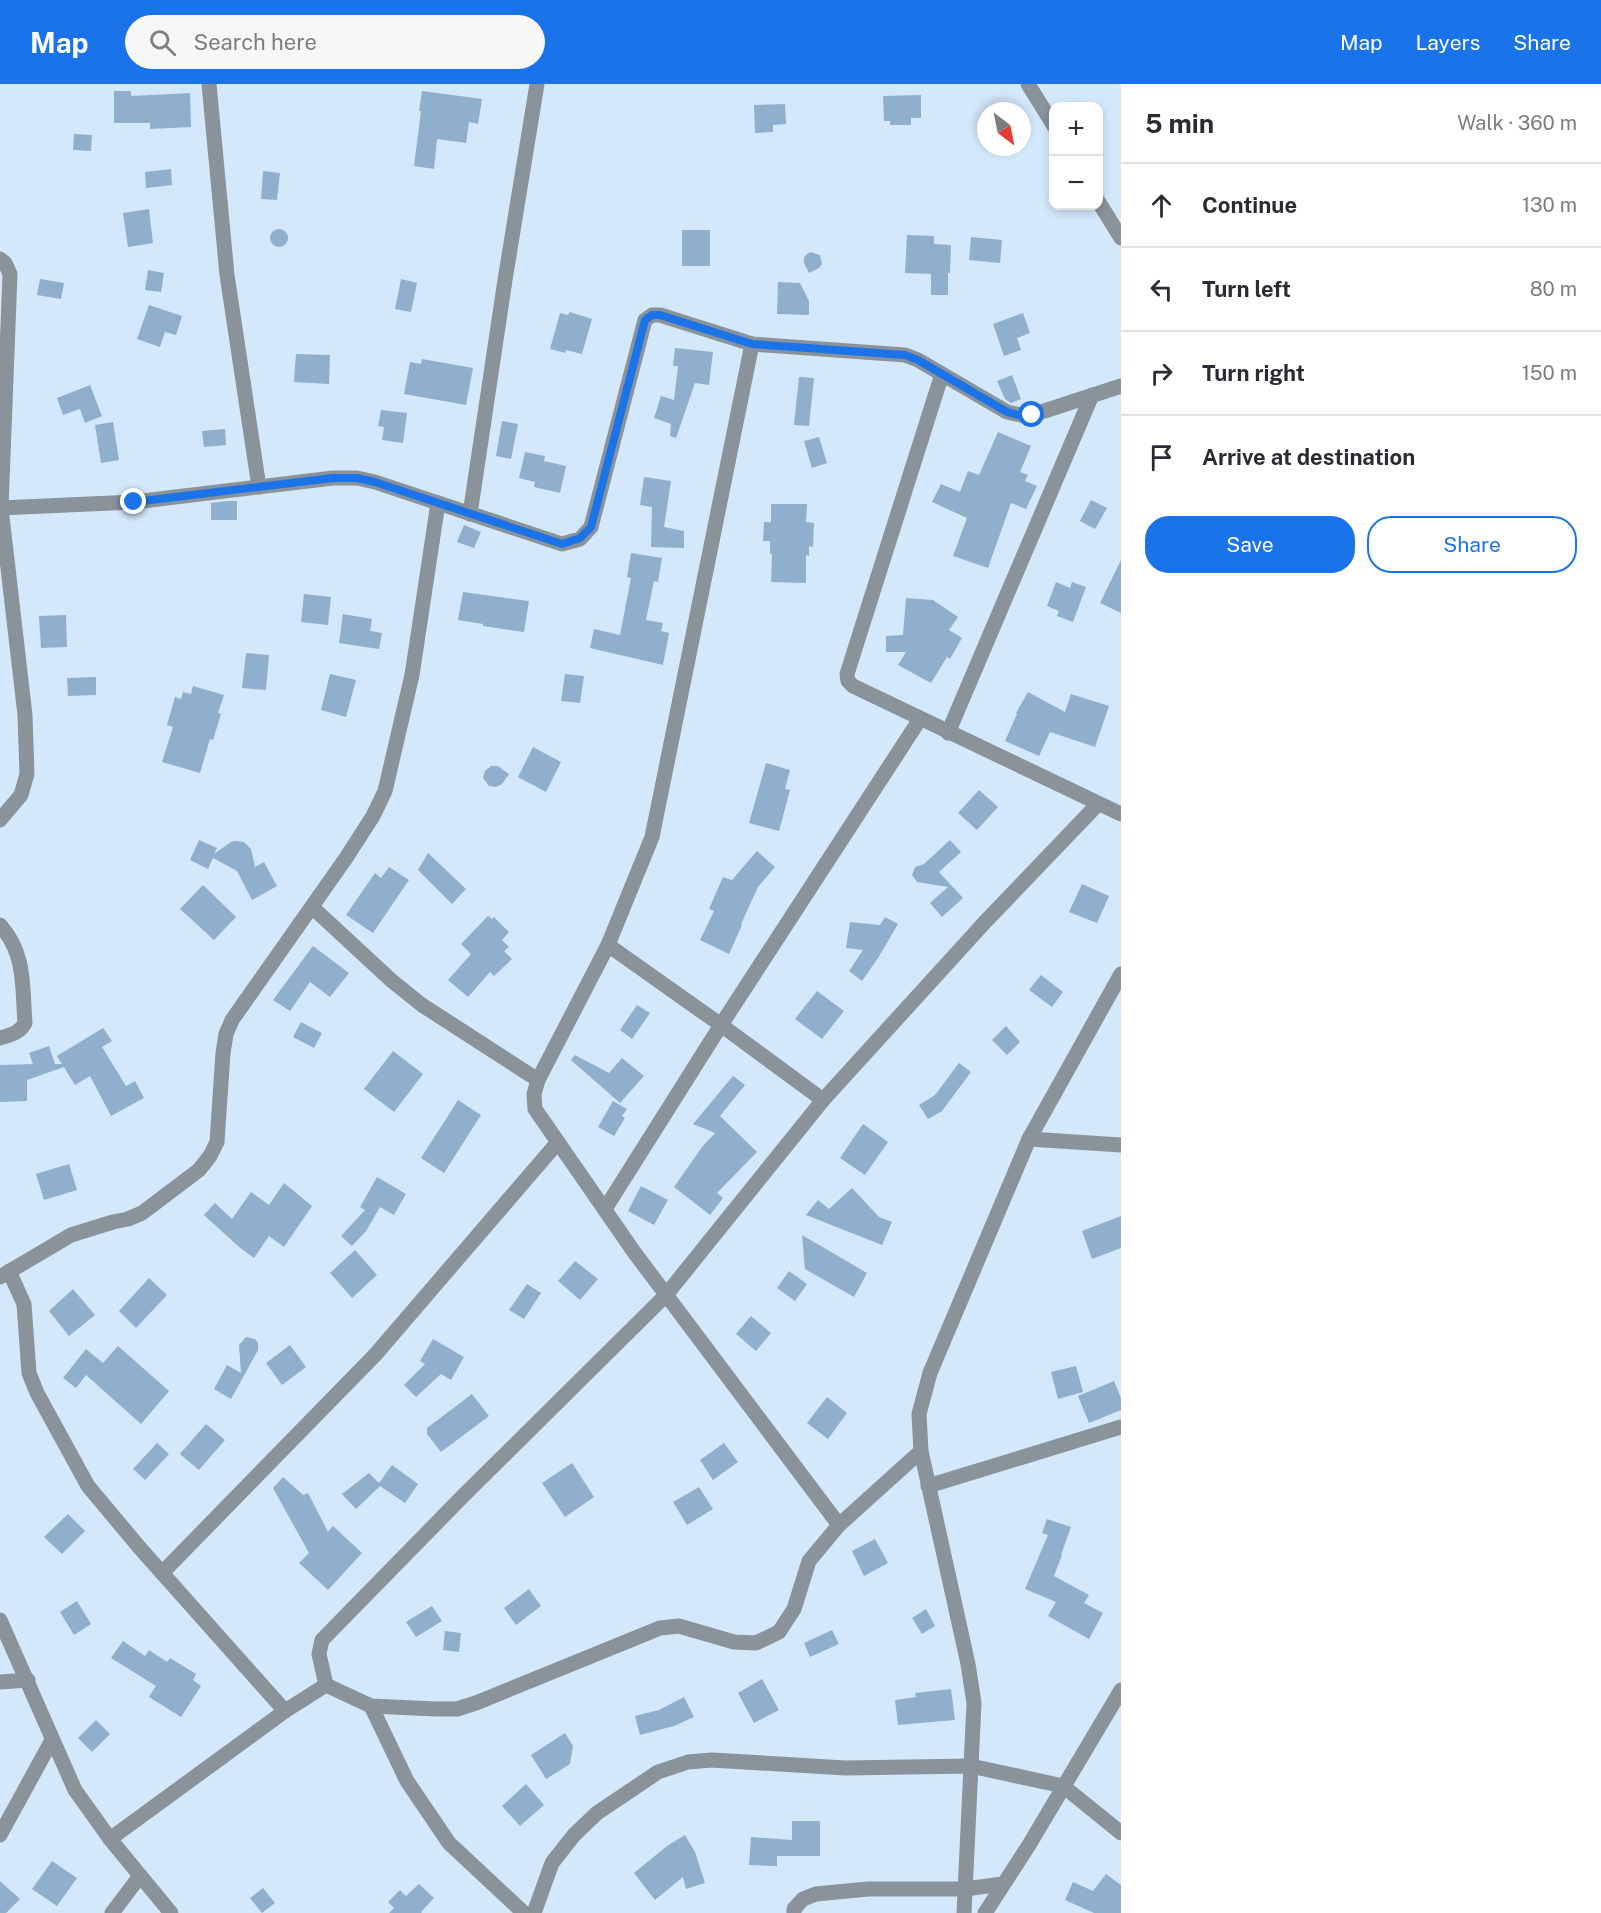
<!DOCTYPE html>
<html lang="en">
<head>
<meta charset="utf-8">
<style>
	:root { --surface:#fff; --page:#f7f7f7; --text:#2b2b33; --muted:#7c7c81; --line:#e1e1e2; --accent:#1a73e8 }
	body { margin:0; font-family:"Public Sans",sans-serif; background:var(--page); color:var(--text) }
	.controls { position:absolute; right:18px; top:18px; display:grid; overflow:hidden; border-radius:12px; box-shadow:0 3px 9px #0003 }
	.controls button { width:54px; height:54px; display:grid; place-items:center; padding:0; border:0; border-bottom:2px solid var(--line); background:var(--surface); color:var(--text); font:30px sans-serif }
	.compass { position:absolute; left:977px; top:18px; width:54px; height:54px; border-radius:50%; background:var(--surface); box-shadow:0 3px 9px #0003; rotate:148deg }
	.stop { position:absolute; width:18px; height:18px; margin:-14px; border:4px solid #1a73e8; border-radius:50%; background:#fff }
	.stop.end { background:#1a73e8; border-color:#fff; box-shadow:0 2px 6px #0008 }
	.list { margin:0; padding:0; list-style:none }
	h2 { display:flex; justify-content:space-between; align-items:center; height:78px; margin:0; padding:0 24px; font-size:26px }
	h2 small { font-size:20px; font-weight:400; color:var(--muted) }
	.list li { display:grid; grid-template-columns:39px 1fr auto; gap:18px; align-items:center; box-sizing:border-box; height:84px; padding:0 24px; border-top:2px solid var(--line) }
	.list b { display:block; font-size:22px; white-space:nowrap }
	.list em { font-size:20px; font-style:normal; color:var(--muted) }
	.actions { display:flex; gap:12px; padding:18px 24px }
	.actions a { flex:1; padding:14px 0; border:2px solid var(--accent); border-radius:24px; text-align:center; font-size:21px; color:var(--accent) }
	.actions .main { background:var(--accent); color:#fff }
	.icon { flex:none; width:33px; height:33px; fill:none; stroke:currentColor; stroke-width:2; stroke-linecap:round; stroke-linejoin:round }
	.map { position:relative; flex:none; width:1121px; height:1829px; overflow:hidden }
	header { display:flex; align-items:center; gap:36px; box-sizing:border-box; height:84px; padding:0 30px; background:var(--accent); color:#fff }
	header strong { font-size:28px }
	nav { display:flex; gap:33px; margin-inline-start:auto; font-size:21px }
	.search { width:420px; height:54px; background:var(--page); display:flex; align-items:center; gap:15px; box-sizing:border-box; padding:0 21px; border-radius:33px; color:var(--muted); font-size:22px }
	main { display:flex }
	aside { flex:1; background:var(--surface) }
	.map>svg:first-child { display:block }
</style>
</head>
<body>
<header>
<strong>Map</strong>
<div class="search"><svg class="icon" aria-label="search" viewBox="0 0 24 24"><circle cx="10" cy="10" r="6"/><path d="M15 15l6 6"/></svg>Search here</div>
<nav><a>Map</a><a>Layers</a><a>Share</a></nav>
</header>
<main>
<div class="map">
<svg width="1121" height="1829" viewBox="0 0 1121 1829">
	<rect width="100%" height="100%" fill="#d4e8fb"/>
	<g fill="#8fafcd">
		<polygon points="114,7 131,7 131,12 190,9 191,43 150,45 150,39 114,39"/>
		<polygon points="422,7 482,15 478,40 469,38 466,59 437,55 434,85 414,82 421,27 419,27"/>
		<polygon points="921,11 921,34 911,34 911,41 890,41 890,37 884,37 883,12"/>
		<polygon points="785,20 786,40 773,41 773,48 755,49 754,21"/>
		<polygon points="74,50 92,51 91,67 73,66"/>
		<polygon points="171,85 172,101 146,104 145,88"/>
		<polygon points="263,87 280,89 277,116 261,115"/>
		<polygon points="149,125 153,159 128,163 123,129"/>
		<circle cx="279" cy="154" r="9"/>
		<rect x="682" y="146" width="28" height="36"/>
		<polygon points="907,151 934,152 934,160 951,161 950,189 948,189 948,211 931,211 931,190 905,189"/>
		<polygon points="971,153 1002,156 1000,179 969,176"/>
		<polygon points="811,168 820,171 822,180 819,184 809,189 804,179 804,174 807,170"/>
		<polygon points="148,186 164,189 161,208 145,206"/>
		<polygon points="40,195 64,199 61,215 37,211"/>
		<polygon points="401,195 417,199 411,228 395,225"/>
		<polygon points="778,198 800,199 809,217 809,231 777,230"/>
		<polygon points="149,221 182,232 176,251 165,248 160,263 137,255"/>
		<polygon points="570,228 592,235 582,270 566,266 566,269 550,265 560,229 568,231"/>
		<polygon points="1023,229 1030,249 1017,254 1021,266 1004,272 993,240"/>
		<polygon points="675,264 713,268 709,301 695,299 676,354 670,352 671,340 654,334 661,312 674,316 678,282 673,282"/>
		<polygon points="296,270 330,271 329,300 294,298"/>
		<polygon points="422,275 473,284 466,321 404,310 410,278 421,280"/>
		<polygon points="1012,291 1021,315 1011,319 1005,315 997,297"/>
		<polygon points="799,293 814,294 809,342 794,341"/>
		<polygon points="90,301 102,332 85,339 80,325 63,331 57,314"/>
		<polygon points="381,326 407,329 403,359 382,356 384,343 378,342"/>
		<polygon points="502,337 518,340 511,375 496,372"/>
		<polygon points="113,338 119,376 101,379 95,341"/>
		<polygon points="225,345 226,361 204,363 202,347"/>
		<polygon points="998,348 1031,362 1020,388 1028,391 1025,397 1037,402 1026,425 1011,419 988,484 953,472 967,434 932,418 941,400 960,408 968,387 979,391"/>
		<polygon points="819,353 827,379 812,384 804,357"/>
		<polygon points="525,368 545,372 544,377 566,382 560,409 534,403 535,398 519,394"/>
		<polygon points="644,393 671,397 664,443 684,447 684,464 651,463 652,423 640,421"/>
		<polygon points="1091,416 1107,424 1095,445 1080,437"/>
		<polygon points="227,417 237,417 237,436 211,436 211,419"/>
		<polygon points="771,420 807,420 806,438 814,439 813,463 809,462 809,472 806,471 806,499 771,498 772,470 770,470 770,457 763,457 764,438 771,438"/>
		<polygon points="464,441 481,448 474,464 457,458"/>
		<polygon points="631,469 662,474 658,498 654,497 646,536 663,539 661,547 669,549 663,581 590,564 594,545 620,551 631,494 627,493"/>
		<polygon points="1121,476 1121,529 1100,519"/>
		<polygon points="1056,498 1070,504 1072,498 1086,503 1073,538 1057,532 1059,527 1047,522"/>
		<polygon points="463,508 529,517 524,548 483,542 483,540 458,536"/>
		<polygon points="304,510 331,513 328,541 301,538"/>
		<polygon points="906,514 933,516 958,533 949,546 962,554 950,575 947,573 931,599 898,581 906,568 886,568 886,552 903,551"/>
		<polygon points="343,530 372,535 370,547 382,549 379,565 339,559"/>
		<polygon points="66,531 67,563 41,564 39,532"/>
		<polygon points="246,569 269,571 266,606 242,604"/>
		<polygon points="330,590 356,596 346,633 321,626"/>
		<polygon points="565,590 584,592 580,619 561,617"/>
		<polygon points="96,593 96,611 68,612 67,594"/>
		<polygon points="193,602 224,611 218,629 221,630 213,656 210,655 200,689 162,678 173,643 167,641 175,613 181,615 183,608 191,610"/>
		<polygon points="1028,608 1065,628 1071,610 1109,622 1095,663 1050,648 1039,672 1005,657 1017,630 1016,629"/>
		<polygon points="533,663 561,678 546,708 518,693"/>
		<polygon points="766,679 790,686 785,705 790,706 779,747 749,739"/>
		<polygon points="491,682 498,682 509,690 502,700 496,703 489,702 483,694 485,687"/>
		<polygon points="979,706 998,723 977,746 958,729"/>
		<polygon points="199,756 217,764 214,770 231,758 235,757 244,758 251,765 255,783 264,778 277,802 252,816 237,787 213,774 208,785 190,776"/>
		<polygon points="950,756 961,768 939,788 963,814 942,833 930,819 948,803 917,798 912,791 915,783 924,780"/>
		<polygon points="757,767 775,783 758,803 741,840 742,841 729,870 700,856 714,827 709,825 723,793 732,796"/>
		<polygon points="428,769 466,805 452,820 418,786"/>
		<polygon points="389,783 409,796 373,849 346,831 375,789 381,794"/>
		<polygon points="1082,800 1109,812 1097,839 1069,828"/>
		<polygon points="203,801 236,833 214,856 180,825"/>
		<polygon points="488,832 492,835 494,833 509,848 502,856 509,863 504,867 512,875 494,892 490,888 468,913 448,896 471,870 461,860"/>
		<polygon points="885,833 898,840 878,874 862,897 849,887 863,866 846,864 850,838 880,841"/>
		<polygon points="313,862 349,889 330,913 310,898 290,927 273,916"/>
		<polygon points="1041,891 1063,908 1052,923 1029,906"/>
		<polygon points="817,907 844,927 822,955 795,935"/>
		<polygon points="637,921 650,929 632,955 620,946"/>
		<polygon points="301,938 322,949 314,964 293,953"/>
		<polygon points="1006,942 1020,958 1007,971 992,956"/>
		<polygon points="103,944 112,957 102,963 126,1002 135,997 144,1014 111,1032 90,992 75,1001 64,983 27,996 27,1017 0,1018 0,981 33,980 29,969 49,962 55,980 62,980 57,972"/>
		<polygon points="393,967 423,990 394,1028 364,1005"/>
		<polygon points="575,971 609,989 622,974 644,992 620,1019 571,976"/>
		<polygon points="959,979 971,988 942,1027 928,1035 919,1021 935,1011"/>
		<polygon points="733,992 745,1001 720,1032 757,1068 717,1109 723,1114 710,1131 674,1103 702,1063 715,1049 693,1040"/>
		<polygon points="458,1016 481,1031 444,1089 421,1074"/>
		<polygon points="613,1017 627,1025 622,1032 625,1034 614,1052 598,1043"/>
		<polygon points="863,1040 888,1058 865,1091 840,1074"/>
		<polygon points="69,1080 77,1106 44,1116 36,1090"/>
		<polygon points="377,1093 406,1110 394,1131 380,1123 366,1147 352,1162 341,1152 365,1126 360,1123"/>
		<polygon points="284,1099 312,1122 284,1163 269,1152 254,1174 239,1163 204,1131 215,1119 232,1135 251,1108 269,1121"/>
		<polygon points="641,1102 668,1116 654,1141 628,1127"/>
		<polygon points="852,1104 879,1133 892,1138 882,1161 806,1131 818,1116 829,1125"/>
		<polygon points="1121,1132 1121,1164 1092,1175 1082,1147"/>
		<polygon points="802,1151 867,1189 854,1213 805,1185"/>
		<polygon points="355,1166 377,1191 352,1214 330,1189"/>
		<polygon points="575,1177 598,1195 580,1216 558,1197"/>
		<polygon points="789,1187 807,1200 795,1217 777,1204"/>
		<polygon points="149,1194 167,1211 136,1244 119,1227"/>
		<polygon points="527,1200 541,1209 524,1235 509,1226"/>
		<polygon points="73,1205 95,1231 69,1252 49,1227"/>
		<polygon points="751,1232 771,1249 756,1267 736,1250"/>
		<polygon points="246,1253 255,1255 258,1259 258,1266 231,1315 214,1305 227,1281 241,1289 239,1261"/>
		<polygon points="433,1255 464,1273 451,1296 441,1290 416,1313 404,1301 425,1280 420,1277"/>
		<polygon points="290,1261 306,1283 282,1301 266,1279"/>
		<polygon points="118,1262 169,1307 141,1340 86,1291 76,1304 63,1294 86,1265 103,1279"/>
		<polygon points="1076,1282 1083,1308 1058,1315 1051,1288"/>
		<polygon points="1114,1297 1121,1314 1121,1326 1089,1339 1078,1312"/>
		<polygon points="472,1310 489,1332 441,1368 427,1350 427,1344"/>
		<polygon points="827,1313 847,1329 828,1355 807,1339"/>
		<polygon points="206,1340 225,1356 199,1386 180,1370"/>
		<polygon points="157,1359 169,1370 145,1396 133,1385"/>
		<polygon points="724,1359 738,1378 713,1396 700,1376"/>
		<polygon points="572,1379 594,1413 565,1433 542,1399"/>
		<polygon points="392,1381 418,1400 405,1419 380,1402 356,1425 342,1410 369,1389 379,1399"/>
		<polygon points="283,1393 303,1411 308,1409 328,1448 333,1442 362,1469 328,1506 299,1479 309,1469 273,1404"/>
		<polygon points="699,1403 713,1425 687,1441 673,1418"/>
		<polygon points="68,1430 85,1447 62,1470 44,1453"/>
		<polygon points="1047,1435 1071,1443 1061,1471 1062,1471 1054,1492 1089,1511 1084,1519 1103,1529 1089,1555 1048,1532 1056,1518 1025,1505 1048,1451 1042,1449"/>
		<polygon points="875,1455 888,1479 864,1492 852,1467"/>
		<polygon points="529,1505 541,1522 516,1541 504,1524"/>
		<polygon points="77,1517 91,1540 74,1551 60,1528"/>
		<polygon points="432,1522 442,1537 416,1553 406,1538"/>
		<polygon points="926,1525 935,1542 922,1550 912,1534"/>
		<polygon points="832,1546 839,1560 810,1573 804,1559"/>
		<polygon points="445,1547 461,1549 459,1568 443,1566"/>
		<polygon points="123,1557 145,1572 149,1566 167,1578 170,1574 196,1590 193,1596 201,1602 181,1633 149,1613 156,1602 111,1574"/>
		<polygon points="762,1595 779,1626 754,1639 738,1609"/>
		<polygon points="951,1605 955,1636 898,1641 895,1616 916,1613 915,1609"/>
		<polygon points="684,1613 694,1633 674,1642 640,1651 635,1632 659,1626"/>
		<polygon points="96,1636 110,1650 92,1668 78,1654"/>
		<polygon points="565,1649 573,1662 570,1680 546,1695 531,1671"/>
		<polygon points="526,1700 544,1721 520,1742 502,1722"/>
		<polygon points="792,1737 820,1737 820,1772 777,1772 777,1782 749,1781 751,1753 792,1756"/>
		<polygon points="685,1751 695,1768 705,1799 686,1805 683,1793 655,1816 634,1789 667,1762"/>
		<polygon points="52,1777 77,1794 57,1822 32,1805"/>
		<polygon points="1106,1790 1121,1801 1121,1829 1094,1829 1065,1816 1073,1798 1093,1807"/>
		<polygon points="0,1797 20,1815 6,1829 0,1829"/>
		<polygon points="419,1800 434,1814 421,1828 422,1829 389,1829 394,1824 388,1818 400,1806 406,1812"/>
		<polygon points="263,1804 275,1819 262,1829 250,1814"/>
	</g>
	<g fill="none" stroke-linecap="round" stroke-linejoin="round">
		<g stroke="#8a929a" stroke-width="15">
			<polyline points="209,0 227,191 259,403"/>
			<polyline points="1028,0 1054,42"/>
			<polyline points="1098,117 1121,154"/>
			<polyline points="0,175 5,179 10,190 1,424 25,631 27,690 21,711 0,736"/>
			<polyline points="752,260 652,753 608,861 538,996 534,1010 535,1025 634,1168 839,1441"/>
			<polyline points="942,290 847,590 848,597 853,602 1121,730"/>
			<polyline points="0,424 134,418 333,394 357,394 375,398 562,460 580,455 591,443 645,236 652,231 660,231 752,260 905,271 918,276 1007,328 1021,331 1032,331 1121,302"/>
			<polyline points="470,430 505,196 537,0"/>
			<polyline points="948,649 1092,311"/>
			<polyline points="312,823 392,897 422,921 538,996"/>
			<path d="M0,841C26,870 22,902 25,939C20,949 10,951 0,954"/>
			<polyline points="608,861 721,941 823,1016"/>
			<polyline points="1029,1055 1121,1061"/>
			<polyline points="605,1125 721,941 920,635"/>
			<polyline points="9,1187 24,1220 29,1289 37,1309 88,1402 139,1463 285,1627"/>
			<polyline points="0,1193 71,1151 113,1138 128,1135 142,1129 199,1086 210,1072 217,1058 223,969 226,950 232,936 346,774 373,732 385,707 412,591 438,419"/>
			<polyline points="928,1402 1121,1343"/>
			<polyline points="162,1489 375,1271 558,1058"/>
			<polyline points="0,1536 75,1706 110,1755 171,1829"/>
			<polyline points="0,1598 28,1596"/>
			<polyline points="326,1601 319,1570 322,1556 463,1412 666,1211 823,1016 985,838 1098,720"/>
			<polyline points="371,1622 407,1697 449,1759 524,1829"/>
			<polyline points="0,1751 52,1656"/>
			<polyline points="110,1755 285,1627 326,1601 371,1622 436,1625 457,1625 476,1619 660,1544 679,1542 734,1558 756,1559 779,1548 794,1525 809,1477 839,1441 921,1367"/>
			<polyline points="112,1829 140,1792"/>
			<polyline points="534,1829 552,1779 574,1751 597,1729 658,1688 688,1678 712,1676 845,1684 971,1682 1063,1702 1121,1749"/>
			<polyline points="794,1829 794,1825 803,1815 816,1810 868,1805 965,1805 1003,1800"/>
			<polyline points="964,1829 974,1619 968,1580 921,1367 919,1330 930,1289 1029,1055 1121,890"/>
			<polyline points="985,1829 1029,1761 1121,1606"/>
		</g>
	</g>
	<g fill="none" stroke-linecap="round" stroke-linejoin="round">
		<polyline stroke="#1a73e8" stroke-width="8" points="134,418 333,394 357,394 375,398 562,460 580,454 591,443 645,236 652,231 660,231 752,260 905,271 918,276 1007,328 1022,332 1032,331"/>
	</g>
</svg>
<div class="controls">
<button>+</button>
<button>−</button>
</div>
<svg class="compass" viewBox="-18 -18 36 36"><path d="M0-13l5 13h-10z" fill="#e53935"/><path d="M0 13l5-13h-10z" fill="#7c7c81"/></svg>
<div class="stop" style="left:1032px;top:331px"></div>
<div class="stop end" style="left:134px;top:418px"></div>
</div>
<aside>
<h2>5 min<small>Walk · 360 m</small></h2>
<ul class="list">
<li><svg class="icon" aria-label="ahead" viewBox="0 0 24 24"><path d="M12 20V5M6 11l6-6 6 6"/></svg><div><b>Continue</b></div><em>130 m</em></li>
<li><svg class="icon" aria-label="left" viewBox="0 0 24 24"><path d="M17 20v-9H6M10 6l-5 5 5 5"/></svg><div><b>Turn left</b></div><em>80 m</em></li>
<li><svg class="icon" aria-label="right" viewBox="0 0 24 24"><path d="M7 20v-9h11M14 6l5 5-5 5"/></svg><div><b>Turn right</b></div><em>150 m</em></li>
<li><svg class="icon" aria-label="arrive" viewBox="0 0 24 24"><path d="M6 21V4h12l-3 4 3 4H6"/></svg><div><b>Arrive at destination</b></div></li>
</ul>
<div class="actions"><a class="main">Save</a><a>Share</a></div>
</aside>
</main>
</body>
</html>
